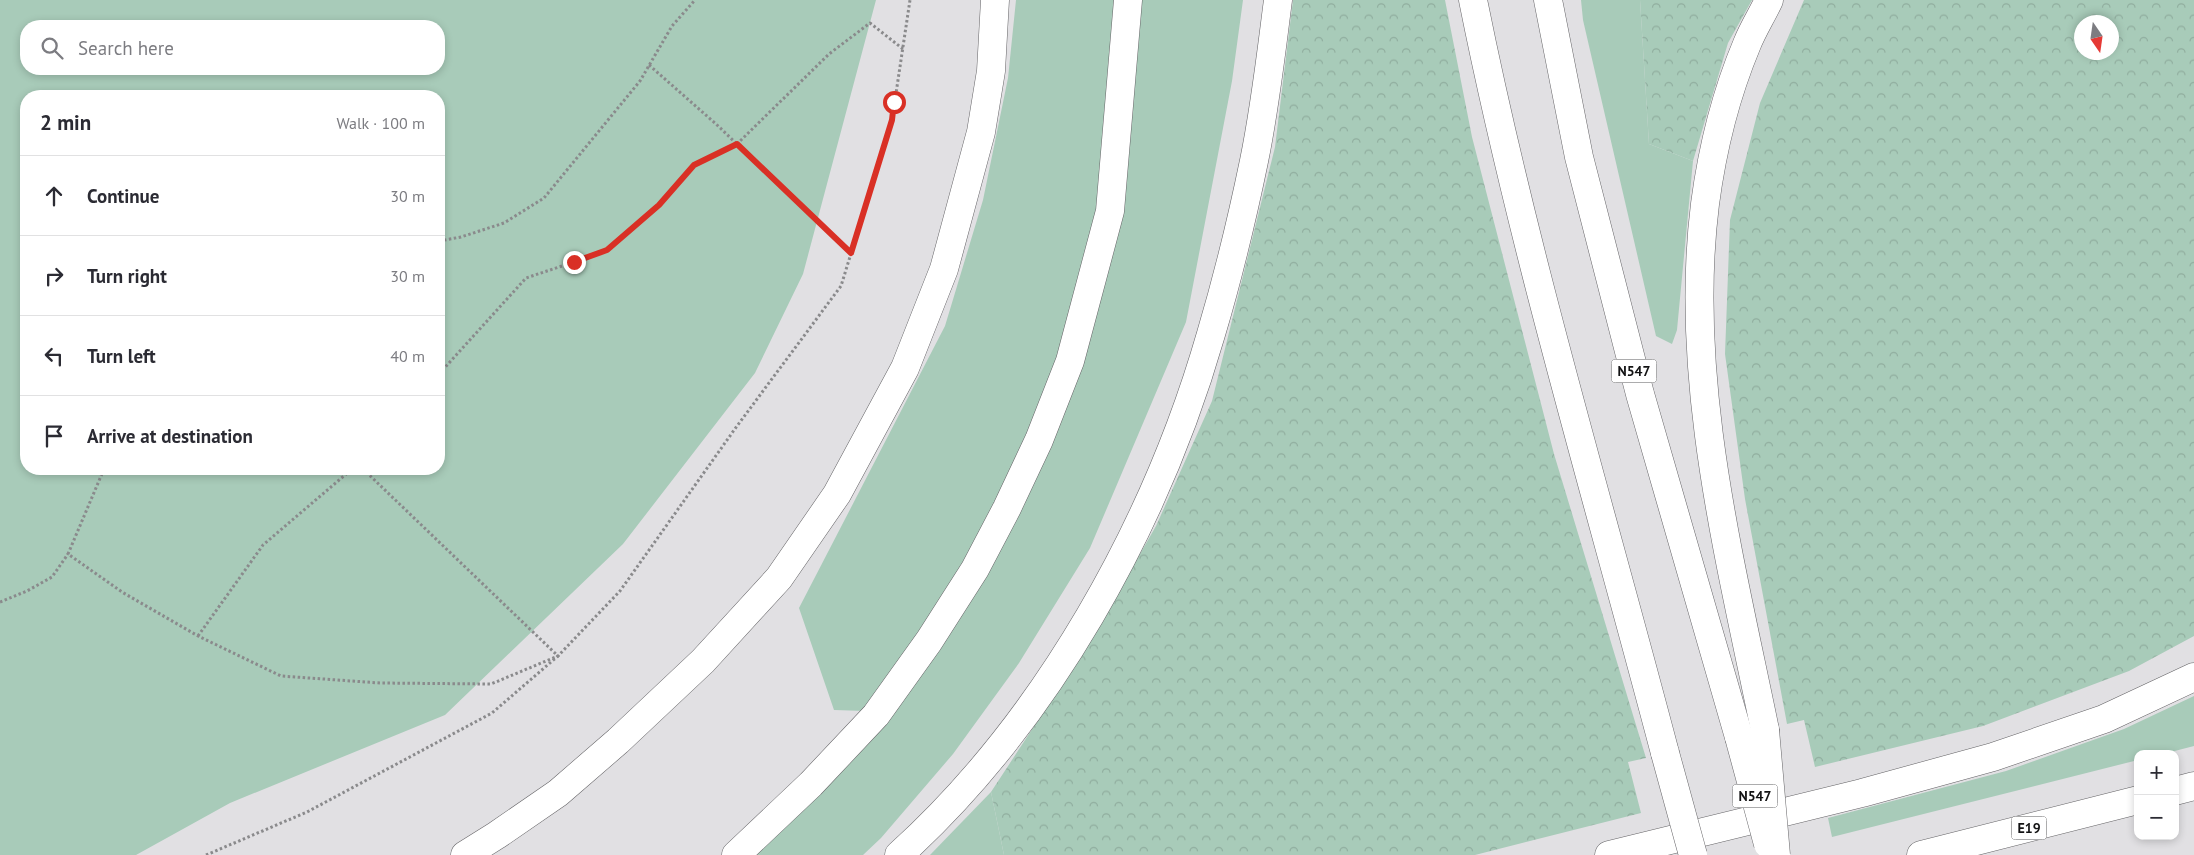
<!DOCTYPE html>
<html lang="en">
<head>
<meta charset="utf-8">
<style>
	:root { --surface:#fff; --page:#f7f7f7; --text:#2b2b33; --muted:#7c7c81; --line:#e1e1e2 }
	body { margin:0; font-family:"PT Sans",sans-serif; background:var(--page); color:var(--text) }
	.controls { position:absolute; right:15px; bottom:15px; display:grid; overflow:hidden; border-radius:10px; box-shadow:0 2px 8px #0003 }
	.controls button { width:45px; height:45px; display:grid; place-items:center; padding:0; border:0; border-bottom:1px solid var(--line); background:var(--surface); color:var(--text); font:25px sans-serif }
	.compass { position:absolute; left:2074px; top:15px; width:45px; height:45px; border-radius:50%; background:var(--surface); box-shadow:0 2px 8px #0003; rotate:167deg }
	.stop { position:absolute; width:15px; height:15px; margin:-11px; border:4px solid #d93025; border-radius:50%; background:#fff }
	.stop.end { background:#d93025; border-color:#fff; box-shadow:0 1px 5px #0008 }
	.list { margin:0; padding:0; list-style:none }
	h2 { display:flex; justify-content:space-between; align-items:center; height:65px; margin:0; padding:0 20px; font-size:21px }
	h2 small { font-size:16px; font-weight:400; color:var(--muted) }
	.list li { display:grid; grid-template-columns:32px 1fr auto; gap:15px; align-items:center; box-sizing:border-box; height:80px; padding:0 20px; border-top:1px solid var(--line) }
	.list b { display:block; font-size:19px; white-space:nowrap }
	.list em { font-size:16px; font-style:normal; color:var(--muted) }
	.icon { flex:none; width:28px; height:28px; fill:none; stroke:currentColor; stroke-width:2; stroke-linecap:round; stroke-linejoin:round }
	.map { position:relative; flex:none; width:2194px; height:855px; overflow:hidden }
	.search { position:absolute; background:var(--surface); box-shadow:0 2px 8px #0003; left:20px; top:20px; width:425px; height:55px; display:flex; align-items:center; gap:12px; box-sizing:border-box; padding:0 18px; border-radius:20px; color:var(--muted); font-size:19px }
	.panel { position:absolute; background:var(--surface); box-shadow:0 2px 8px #0003; left:20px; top:90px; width:425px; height:385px; border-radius:20px }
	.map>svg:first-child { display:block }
</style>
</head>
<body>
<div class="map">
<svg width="2194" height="855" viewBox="0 0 2194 855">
	<defs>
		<pattern id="forest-crowns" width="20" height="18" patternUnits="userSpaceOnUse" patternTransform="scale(1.25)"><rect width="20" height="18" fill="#a8cbb9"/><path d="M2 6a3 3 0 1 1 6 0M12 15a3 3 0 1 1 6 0" fill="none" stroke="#90ad9e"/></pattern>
	</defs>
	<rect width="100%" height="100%" fill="#e1e0e3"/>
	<g fill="#a8cbb9" fill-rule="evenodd">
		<path d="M0,0H876L803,274L755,373L623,544L445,715L230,803L136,855H0ZM26,26H439V69H26ZM439,96V469H26V96Z"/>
		<polygon points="1016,0 1243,0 1232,81 1186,322 1090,548 1019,663 953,754 881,838 863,855 752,855 865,743 936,653 987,569 1028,482 1015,479 961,579 866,711 834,710 799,608 945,326 983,200 1008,78"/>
		<polygon points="1581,0 1640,0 1649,144 1693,161 1677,330 1672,344 1656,336 1583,20"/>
		<polygon points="2194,696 2194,746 2163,754 2138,754 2138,760 1832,837 1828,818 2006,771 2124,729"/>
		<polygon points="991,792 1004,855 930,855"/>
	</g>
	<g fill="url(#forest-crowns)" fill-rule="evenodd">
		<polygon points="1293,0 1445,0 1472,137 1554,454 1646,758 1628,762 1641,813 1475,855 1004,855 991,792 1090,641 1156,526 1212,401 1275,147"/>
		<polygon points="1640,0 1752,0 1728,43 1693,161 1649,144"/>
		<path d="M1804,0H2194V636L2129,671L1983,726L1815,767L1804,720L1787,724L1745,499L1725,354L1730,220L1760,103ZM2112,22V52H2082V22Z"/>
	</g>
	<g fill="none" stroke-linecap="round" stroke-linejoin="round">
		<defs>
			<g id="minor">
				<polyline points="465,855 497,835 558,793 618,741 703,661 779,578 837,494 905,368 944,269 981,132 991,71 995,0"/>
				<polyline points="736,855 811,784 876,715 929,641 975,569 1007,508 1039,440 1070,361 1110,211 1128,0"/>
			</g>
			<g id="major">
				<path d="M1473,0C1524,254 1599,502 1665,753"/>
				<polyline points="1548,0 1579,157 1640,394 1739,737"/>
			</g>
			<g id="highway">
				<path d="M1765,730C1730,559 1683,379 1705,204C1712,151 1726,94 1747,44C1753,29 1762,15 1769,0"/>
				<polyline points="2175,791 2194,786"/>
				<path d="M899,855C1047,721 1156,525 1211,334C1228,277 1242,219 1254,161C1265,108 1271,54 1278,0"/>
				<polyline points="1609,855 1862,793 1993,757 2104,719 2194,677"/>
				<polyline points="1921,855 2138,800"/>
			</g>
		</defs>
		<use href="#minor" stroke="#646366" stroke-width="29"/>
		<use href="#major" stroke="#646366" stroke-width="29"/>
		<use href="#highway" stroke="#646366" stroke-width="29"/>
		<g stroke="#8a8a8c" stroke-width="3" stroke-dasharray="2.5 2.5" stroke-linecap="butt">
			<polyline points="649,65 716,124 851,253"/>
			<polyline points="439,241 461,237 504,223 544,198 640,81 672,26 695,0"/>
			<polyline points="439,374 526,278 607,251 659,205 694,165 737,144 829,54 870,23 903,49"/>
			<polyline points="104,469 68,554 122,592 198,636 281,676 380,683 491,684 558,656 620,591 737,426 841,286 892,120 910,0"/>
			<polyline points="0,602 27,591 52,577 68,554"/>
			<polyline points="198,636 263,545 352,469"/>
			<polyline points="206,855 307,812 492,713 558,656 363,469"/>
		</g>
		<use href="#minor" stroke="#fff" stroke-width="28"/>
		<use href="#major" stroke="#fff" stroke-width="28"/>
		<use href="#highway" stroke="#fff" stroke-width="28"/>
		<defs>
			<g id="major-bridge">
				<polyline points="1739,737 1768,844"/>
				<polyline points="1665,753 1693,855"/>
			</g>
			<polyline id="highway-bridge" points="1765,730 1776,855"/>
		</defs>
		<use href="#major-bridge" stroke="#646366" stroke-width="29" stroke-linecap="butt"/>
		<use href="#highway-bridge" stroke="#646366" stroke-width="29" stroke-linecap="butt"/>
		<use href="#major-bridge" stroke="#fff" stroke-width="28"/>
		<use href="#highway-bridge" stroke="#fff" stroke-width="28"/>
	</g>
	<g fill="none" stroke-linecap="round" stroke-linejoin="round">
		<polyline stroke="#d93025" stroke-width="6" points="574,262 607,250 659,205 694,165 737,144 851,253 892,120 894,102"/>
	</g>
	<g text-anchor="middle" stroke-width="5" stroke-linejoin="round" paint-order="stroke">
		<g fill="#fff" stroke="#59595a" stroke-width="1">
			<rect x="1611.5" y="359.5" width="45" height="23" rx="4"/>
			<rect x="1732.5" y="784.5" width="45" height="23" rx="4"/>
			<rect x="2011.5" y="816.5" width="35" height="23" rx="4"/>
		</g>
		<g font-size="14" font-weight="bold" fill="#121213">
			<text x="1634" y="376">N547</text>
			<text x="1755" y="801">N547</text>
			<text x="2029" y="833">E19</text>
		</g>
	</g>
</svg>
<div class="controls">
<button>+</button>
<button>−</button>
</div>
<svg class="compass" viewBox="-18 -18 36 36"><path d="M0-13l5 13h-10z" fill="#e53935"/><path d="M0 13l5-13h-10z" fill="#7c7c81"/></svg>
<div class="stop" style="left:894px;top:102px"></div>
<div class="stop end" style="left:574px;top:262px"></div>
<div class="search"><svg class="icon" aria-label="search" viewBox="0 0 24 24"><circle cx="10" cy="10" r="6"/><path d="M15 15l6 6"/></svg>Search here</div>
<section class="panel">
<h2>2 min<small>Walk · 100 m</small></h2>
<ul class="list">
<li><svg class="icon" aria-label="ahead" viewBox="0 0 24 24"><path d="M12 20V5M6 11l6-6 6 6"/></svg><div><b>Continue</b></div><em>30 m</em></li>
<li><svg class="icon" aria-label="right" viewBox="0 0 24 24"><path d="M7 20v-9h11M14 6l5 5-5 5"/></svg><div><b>Turn right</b></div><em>30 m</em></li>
<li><svg class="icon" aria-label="left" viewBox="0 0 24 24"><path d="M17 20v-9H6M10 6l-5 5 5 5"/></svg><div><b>Turn left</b></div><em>40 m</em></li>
<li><svg class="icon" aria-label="arrive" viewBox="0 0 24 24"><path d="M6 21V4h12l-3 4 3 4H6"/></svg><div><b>Arrive at destination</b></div></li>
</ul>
</section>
</div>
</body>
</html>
